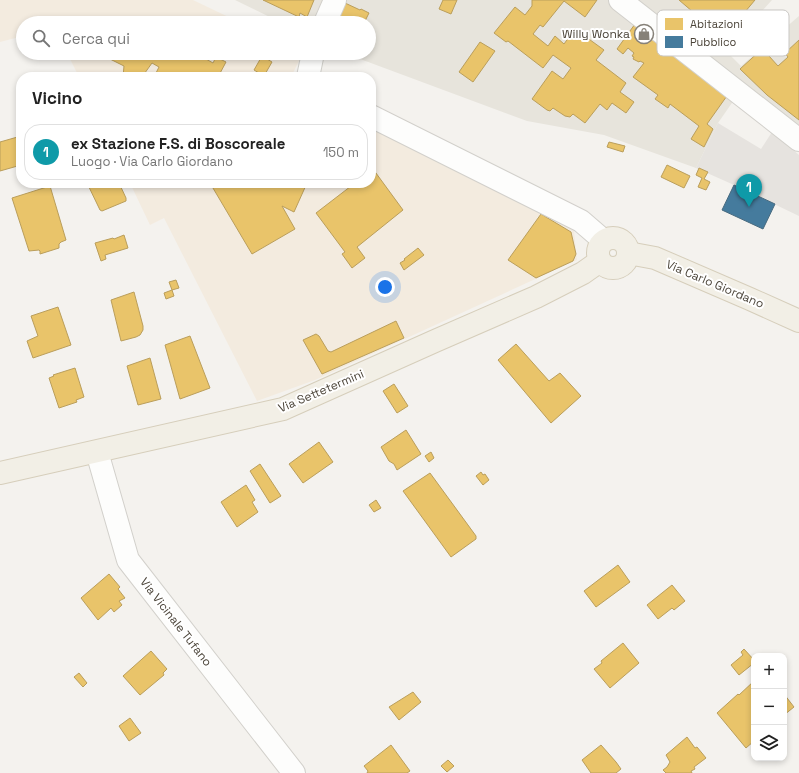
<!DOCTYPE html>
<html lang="it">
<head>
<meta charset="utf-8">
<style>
	:root { --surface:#fff; --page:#f2f2f2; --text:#222; --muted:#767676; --line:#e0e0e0; --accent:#868178 }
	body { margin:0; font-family:"Space Grotesk",sans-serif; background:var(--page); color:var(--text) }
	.controls { position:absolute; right:12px; bottom:12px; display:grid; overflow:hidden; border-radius:8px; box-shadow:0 2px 6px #0003 }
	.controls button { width:36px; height:36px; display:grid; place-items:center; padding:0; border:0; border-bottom:1px solid var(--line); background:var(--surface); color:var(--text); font:20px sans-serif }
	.you { position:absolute; left:385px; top:287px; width:14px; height:14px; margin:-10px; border:3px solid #fff; border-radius:50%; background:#1a73e8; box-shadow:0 0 0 6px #1a73e833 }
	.badge { display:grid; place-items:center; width:26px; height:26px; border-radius:50%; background:var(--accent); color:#fff; font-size:13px; font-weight:700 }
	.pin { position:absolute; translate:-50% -33px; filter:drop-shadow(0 1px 2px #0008) }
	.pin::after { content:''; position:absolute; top:21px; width:14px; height:12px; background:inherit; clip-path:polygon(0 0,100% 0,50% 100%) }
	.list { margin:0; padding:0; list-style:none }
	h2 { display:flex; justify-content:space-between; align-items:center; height:52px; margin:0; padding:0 16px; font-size:17px }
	h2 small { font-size:13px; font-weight:400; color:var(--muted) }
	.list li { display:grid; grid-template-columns:26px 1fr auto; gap:12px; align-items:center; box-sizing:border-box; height:56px; margin:0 8px 8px; padding:0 8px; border:1px solid var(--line); border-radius:16px }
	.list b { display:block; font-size:15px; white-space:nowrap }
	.list p { margin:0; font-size:13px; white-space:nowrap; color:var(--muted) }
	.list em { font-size:13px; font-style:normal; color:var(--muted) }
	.icon { flex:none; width:22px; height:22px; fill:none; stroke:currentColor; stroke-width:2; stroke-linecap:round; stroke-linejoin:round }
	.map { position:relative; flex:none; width:799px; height:773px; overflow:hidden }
	.search { position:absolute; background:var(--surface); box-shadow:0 2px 6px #0003; left:16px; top:16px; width:360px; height:44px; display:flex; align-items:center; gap:10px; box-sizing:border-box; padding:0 14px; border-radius:22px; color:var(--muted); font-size:15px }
	.panel { position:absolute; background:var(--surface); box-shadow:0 2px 6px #0003; left:16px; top:72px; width:360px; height:116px; border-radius:16px }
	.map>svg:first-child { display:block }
</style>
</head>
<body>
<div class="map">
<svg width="799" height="773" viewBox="0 0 799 773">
	<rect width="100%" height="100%" fill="#f4f2ee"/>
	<polygon fill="#e7e4dc" points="235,0 772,0 726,51 741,66 799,16 799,132 743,87 718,123 696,168 604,135 527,121 344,53 369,53 369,23 282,23"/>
	<g fill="#f3ebdf">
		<polygon points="0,0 193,0 241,23 23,23 23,36 0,42"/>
		<polygon points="67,53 303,53 291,77 79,77"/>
		<polygon points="371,125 574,231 577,260 315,380 257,401 164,218 150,225 130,183 371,183"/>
	</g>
	<polygon fill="#e6e3df" points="718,123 761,149 772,132 799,155 799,216 734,185 696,168"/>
	<g fill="#e9c46a" stroke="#ba9e5b">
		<polygon points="263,0 314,0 307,17 300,13 299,17"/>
		<polygon points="443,0 457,0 451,14 439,9"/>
		<polygon points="532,0 597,0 585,17 564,1 543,27 540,25 533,34 548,46 555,36 564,44 575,29 604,50 596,60 626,83 620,92 634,102 626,113 612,103 607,110 600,104 585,123 573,114 570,117 565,116 553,108 550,111 547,110 532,99 552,71 563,79 571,68 553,55 543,68 508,41 506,42 494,33 515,7 525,15 532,6"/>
		<polygon points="679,0 755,0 729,31 728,29 721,36"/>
		<polygon points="345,3 360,10 361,9 369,13 364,23 336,23"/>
		<polygon points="635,24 729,93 707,124 713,129 704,147 691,139 699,126 670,104 668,108 655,99 658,95 633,77 644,63 640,61 639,62 633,59 634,57 632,56 634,53 628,48 623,54 617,49"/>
		<polygon points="773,39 780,46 769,56 778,66 788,57 785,53 799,40 799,120 767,95 740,69"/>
		<polygon points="480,42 495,51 473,82 459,72"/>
		<polygon points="109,53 200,53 199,55 213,63 216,57 226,62 218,77 154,77 159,67 152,63 142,77 135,75 135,77 123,77 124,66 106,57"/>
		<polygon points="262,56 272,62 264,76 254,70"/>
		<polygon points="21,136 21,165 0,171 0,142"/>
		<polygon points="609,142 625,146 623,152 607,147"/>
		<polygon points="667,165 690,176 684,188 661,177"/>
		<polygon points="699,168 708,172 704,179 710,182 706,190 698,187 702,178 696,175"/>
		<polygon points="373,169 403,210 357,247 365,258 352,268 342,254 345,252 316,213 355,183 371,183 371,171"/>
		<polygon points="87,183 119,183 126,198 126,201 102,211 100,210"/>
		<polygon points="210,183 307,183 294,212 282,206 295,229 252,254"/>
		<polygon points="50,186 66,240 61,242 59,244 59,248 40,254 40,251 39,250 29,251 12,198"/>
		<polygon points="541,214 571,232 576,254 573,261 536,278 508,260"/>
		<polygon points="124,235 128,248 105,255 106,259 101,261 95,243 113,238 114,239"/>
		<polygon points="418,248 424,255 404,270 400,263 405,260 404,259"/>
		<polygon points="176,280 179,288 172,290 169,282"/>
		<polygon points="172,290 174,296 166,299 164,293"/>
		<polygon points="134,292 143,326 143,330 140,335 136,337 121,341 111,300"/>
		<polygon points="58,307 71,345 33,358 27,341 38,336 31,316"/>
		<polygon points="396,321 404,338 322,374 303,340 316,334 319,336 328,351 331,352"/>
		<polygon points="190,336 210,388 180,399 165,345"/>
		<polygon points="516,344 549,381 560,373 581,396 551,423 498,360"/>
		<polygon points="150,358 161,399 138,405 127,366"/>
		<polygon points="75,368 84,397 76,400 77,402 59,408 49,378 54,376 53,375"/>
		<polygon points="394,384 408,406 397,413 383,391"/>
		<polygon points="406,430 421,454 397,470 394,464 389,461 381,447"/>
		<polygon points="319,442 333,462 303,483 289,464"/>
		<polygon points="431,452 434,458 429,462 425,456"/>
		<polygon points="260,464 281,496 270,503 250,471"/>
		<polygon points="481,472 483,475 485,474 489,480 483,485 476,476"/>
		<polygon points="430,473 476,536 476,539 451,557 403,491"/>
		<polygon points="246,485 255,500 252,502 258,512 237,527 221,502"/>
		<polygon points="376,500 381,508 374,512 369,505"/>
		<polygon points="618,565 630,582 596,607 584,591"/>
		<polygon points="109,574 120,587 118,589 125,598 119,601 122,605 114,612 111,608 98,620 81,598"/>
		<polygon points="672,585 685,601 674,610 672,608 658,619 647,605"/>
		<polygon points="623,643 639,663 610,688 594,669 602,663 601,661"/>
		<polygon points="744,649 754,660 754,663 739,675 731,665 743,655 741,652"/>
		<polygon points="151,651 167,669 163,673 164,675 140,695 123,676"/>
		<polygon points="79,673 87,683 83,687 74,677"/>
		<polygon points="754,681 754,741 746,748 717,713 738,694 739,695"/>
		<polygon points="413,692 421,702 399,720 389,707"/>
		<polygon points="784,694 794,707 784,715"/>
		<polygon points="130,718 141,733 129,741 119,726"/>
		<polygon points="687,737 695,748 697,747 706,758 694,767 695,769 691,771 692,773 666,773 663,770 667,767 670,762 666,755"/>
		<polygon points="391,745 410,771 407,773 367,773 368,771 364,766"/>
		<polygon points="601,745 616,762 621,769 616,773 591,773 582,760"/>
		<polygon points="448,760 454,766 447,772 441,766"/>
	</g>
	<polygon fill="#457b9d" stroke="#476a7f" points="734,185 775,204 763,229 722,210"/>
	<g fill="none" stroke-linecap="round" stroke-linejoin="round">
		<defs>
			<g id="minor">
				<polyline points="620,0 799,140"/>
				<polyline points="325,23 335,0"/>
				<polyline points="308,77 313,53"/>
				<polyline points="371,116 581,221 603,240"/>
				<polyline points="97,452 128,560 294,773"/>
			</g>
			<g id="major">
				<circle cx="613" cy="253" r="15"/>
				<polyline points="628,253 655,258 750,299 799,321"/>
				<polyline points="0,473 283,409 435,341 536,297 583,273 600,261"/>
			</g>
		</defs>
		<use href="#minor" stroke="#d2d0cb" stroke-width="24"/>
		<use href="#major" stroke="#d6cebb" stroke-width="24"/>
		<use href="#minor" stroke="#fdfdfc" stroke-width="22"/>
		<use href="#major" stroke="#f2efe6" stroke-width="22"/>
	</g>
	<defs>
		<symbol id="shop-ring" viewBox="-11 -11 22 22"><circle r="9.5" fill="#fff" stroke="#868178" stroke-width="1.5"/><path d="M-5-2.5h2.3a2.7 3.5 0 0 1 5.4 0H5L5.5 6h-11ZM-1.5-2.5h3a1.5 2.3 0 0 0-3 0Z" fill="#868178"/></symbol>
	</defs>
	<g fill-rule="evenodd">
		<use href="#shop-ring" x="633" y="23" width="22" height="22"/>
	</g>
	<g text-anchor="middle" stroke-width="4" stroke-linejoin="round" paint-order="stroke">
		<g font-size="12" fill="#4b4439" stroke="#fff" text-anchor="end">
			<text x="630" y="38">Willy Wonka</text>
		</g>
		<g font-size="12" fill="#4b4439" stroke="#fff">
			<text transform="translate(715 284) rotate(23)" y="4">Via Carlo Giordano</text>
			<text transform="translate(321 391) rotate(-23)" y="4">Via Settetermini</text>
			<text transform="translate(176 622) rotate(52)" y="4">Via Vicinale Tufano</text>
		</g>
	</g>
	<rect x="657" y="10" width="132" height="46" rx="6" fill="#fff" stroke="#c9c7c4" stroke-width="1"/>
	<rect x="665" y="18" width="18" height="12" fill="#e9c46a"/>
	<rect x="665" y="36" width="18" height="12" fill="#457b9d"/>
	<g font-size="11" fill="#4b4439">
		<text x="690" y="28">Abitazioni</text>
		<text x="690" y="46">Pubblico</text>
	</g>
</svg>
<div class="controls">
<button>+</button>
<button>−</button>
<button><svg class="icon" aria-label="layers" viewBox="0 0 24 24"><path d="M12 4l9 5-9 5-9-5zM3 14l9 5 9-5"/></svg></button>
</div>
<div class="you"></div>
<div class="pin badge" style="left:749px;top:207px;background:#0f9aa8">1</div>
<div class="search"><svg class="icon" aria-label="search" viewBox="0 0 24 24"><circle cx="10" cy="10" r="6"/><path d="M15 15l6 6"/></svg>Cerca qui</div>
<section class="panel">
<h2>Vicino<small></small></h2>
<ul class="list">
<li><span class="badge" style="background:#0f9aa8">1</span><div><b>ex Stazione F.S. di Boscoreale</b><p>Luogo · Via Carlo Giordano</p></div><em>150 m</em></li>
</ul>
</section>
</div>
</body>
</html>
